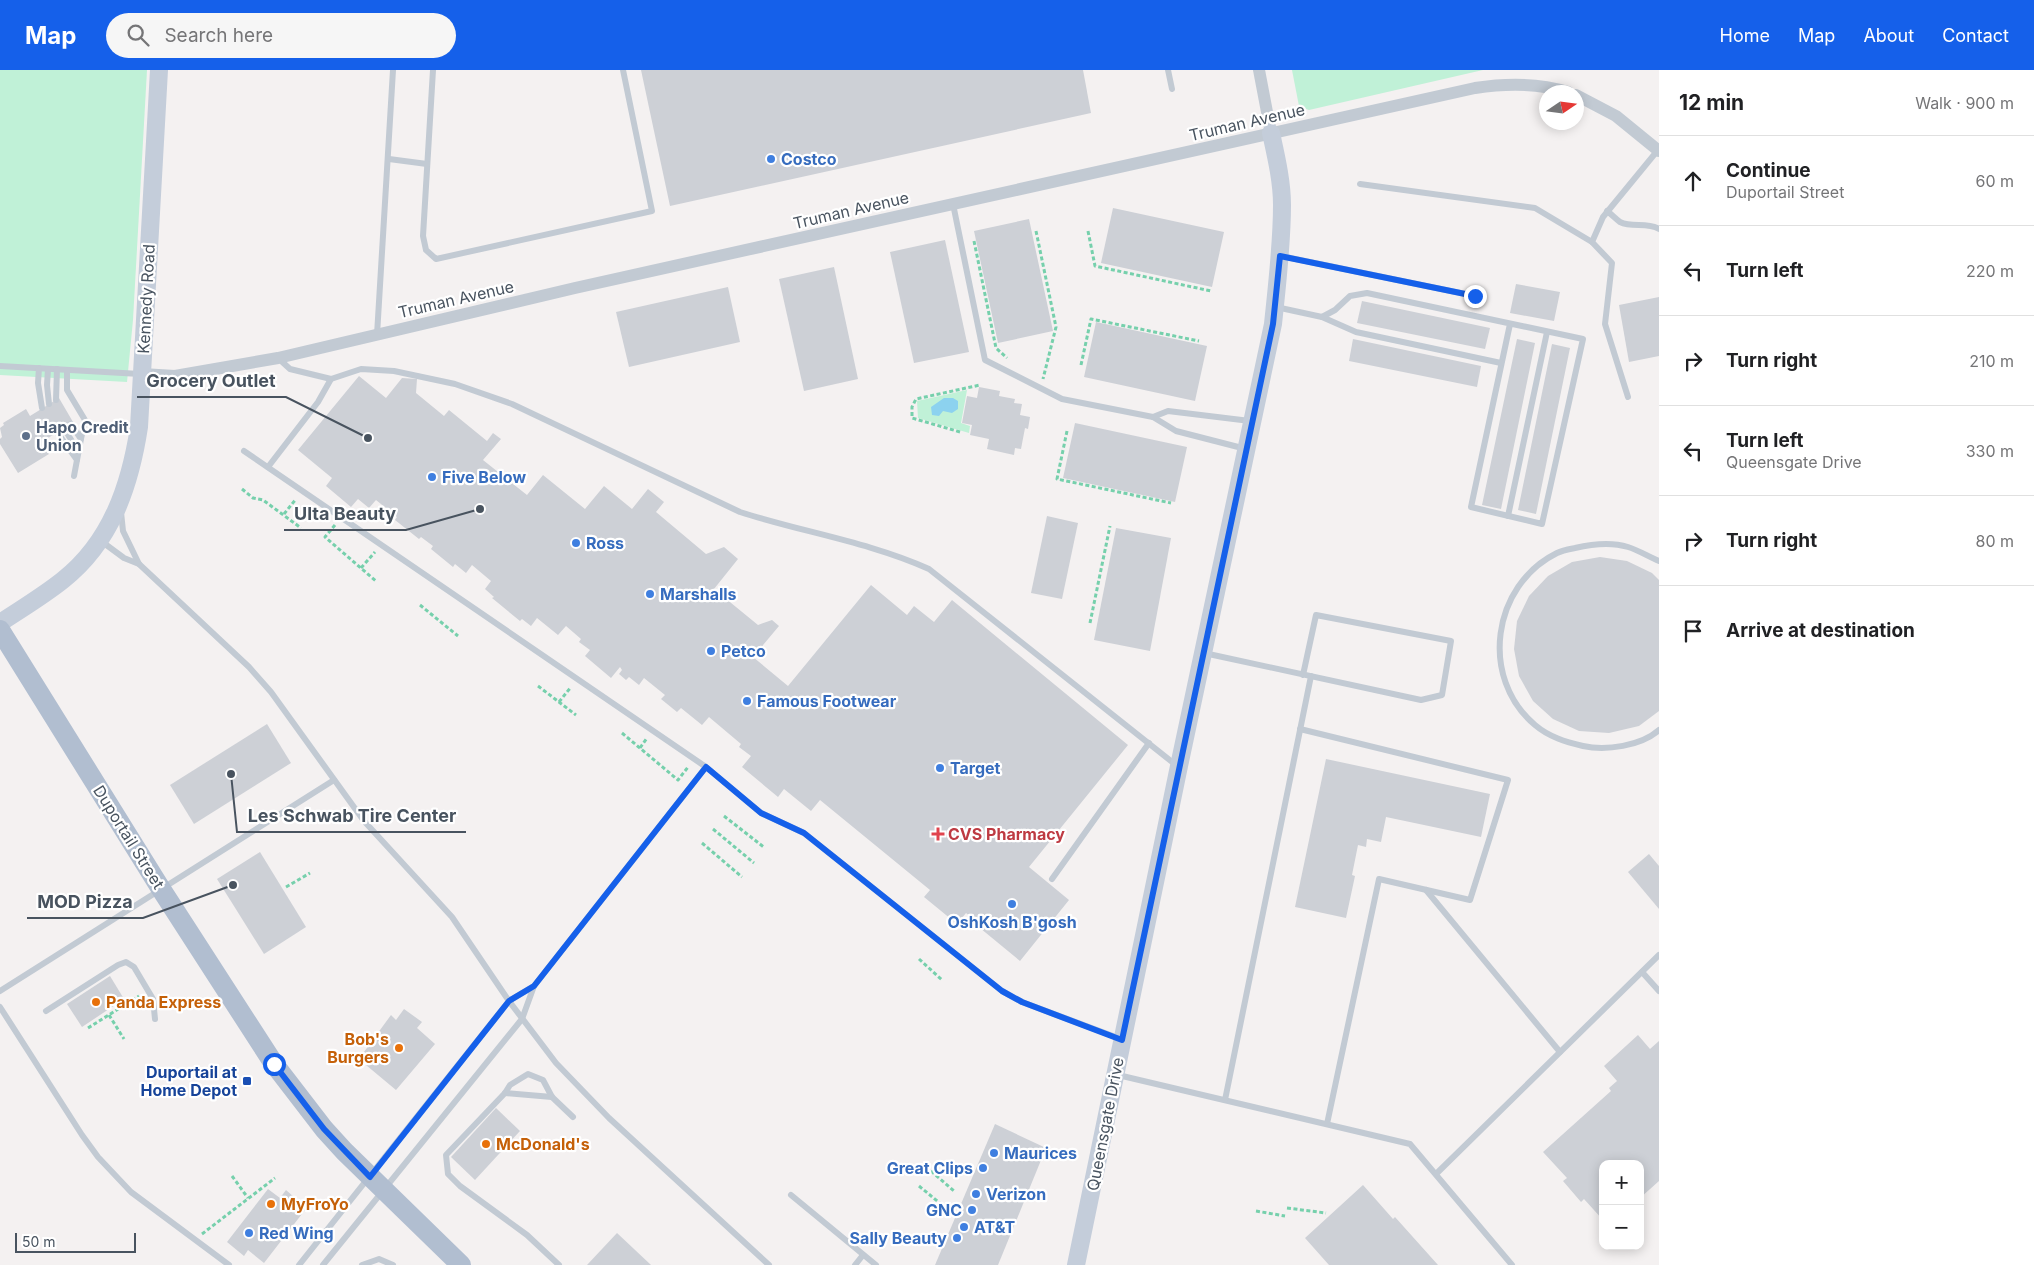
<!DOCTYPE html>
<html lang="en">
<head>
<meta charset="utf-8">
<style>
	:root { --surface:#fff; --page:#f6f6f6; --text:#202124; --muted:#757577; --line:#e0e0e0; --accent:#1560ea }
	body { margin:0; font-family:Inter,sans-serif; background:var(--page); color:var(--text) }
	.controls { position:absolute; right:15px; bottom:15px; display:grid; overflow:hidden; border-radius:10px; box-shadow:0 2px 12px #0003 }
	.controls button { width:45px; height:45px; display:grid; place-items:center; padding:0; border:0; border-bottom:1px solid var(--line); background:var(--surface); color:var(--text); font:25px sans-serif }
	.compass { position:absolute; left:1539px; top:15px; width:45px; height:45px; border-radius:50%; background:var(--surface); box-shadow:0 2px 12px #0003; rotate:77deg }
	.scale { position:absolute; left:15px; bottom:12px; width:121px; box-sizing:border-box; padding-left:5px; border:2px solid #48535f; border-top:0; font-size:14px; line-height:18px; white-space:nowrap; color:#48535f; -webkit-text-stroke:4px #fff; paint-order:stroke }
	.stop { position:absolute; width:15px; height:15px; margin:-11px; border:4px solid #1560ea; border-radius:50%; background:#fff }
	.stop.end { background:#1560ea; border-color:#fff; box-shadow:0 1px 5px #0008 }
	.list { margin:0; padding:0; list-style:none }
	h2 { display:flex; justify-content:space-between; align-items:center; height:65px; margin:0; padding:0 20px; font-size:21px }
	h2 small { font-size:16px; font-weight:400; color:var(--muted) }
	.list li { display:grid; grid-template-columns:32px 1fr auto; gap:15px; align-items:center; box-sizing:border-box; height:90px; padding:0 20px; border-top:1px solid var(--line) }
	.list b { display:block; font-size:19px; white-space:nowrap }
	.list p { margin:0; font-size:16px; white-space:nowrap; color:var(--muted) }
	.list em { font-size:16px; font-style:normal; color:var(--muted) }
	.icon { flex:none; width:28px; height:28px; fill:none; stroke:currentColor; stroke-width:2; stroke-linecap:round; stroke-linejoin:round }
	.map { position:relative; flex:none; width:1659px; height:1195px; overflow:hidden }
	header { display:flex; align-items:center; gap:30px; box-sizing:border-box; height:70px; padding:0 25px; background:var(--accent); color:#fff }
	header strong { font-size:24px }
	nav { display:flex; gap:28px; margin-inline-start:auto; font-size:18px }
	.search { width:350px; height:45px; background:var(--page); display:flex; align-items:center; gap:12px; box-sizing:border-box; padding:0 18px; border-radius:28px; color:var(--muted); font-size:19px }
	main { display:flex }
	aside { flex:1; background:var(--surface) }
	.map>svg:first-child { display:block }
</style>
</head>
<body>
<header>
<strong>Map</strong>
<div class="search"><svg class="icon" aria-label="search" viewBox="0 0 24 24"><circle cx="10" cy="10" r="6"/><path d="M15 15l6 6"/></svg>Search here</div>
<nav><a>Home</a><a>Map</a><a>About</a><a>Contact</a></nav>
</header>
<main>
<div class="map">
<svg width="1659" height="1195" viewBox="0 0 1659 1195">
	<rect width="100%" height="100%" fill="#f4f1f1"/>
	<g fill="#c0f1d7">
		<polygon points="0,0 147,0 133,250 127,312 0,305"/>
		<polygon points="1292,0 1483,0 1309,40 1299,36"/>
		<polygon points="967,320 961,353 970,356 969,363 918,348 917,331"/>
	</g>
	<polygon fill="#8cd2ef" points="944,328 953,328 958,331 958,339 952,343 943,341 939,346 932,345 931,337"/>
	<g fill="#cdd0d6">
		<polygon points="641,0 1083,0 1091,43 670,136"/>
		<polygon points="1113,138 1224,162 1212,217 1101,193"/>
		<polygon points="1029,149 1053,261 998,273 974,161"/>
		<polygon points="945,170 969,282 914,293 890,182"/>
		<polygon points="834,197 858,309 804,321 779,209"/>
		<polygon points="1516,214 1560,222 1554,251 1510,243"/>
		<polygon points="728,217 740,272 629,297 616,242"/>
		<polygon points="1659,227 1659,286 1629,292 1619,235"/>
		<polygon points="1362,231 1490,258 1485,279 1357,253"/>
		<polygon points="1096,252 1207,276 1195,331 1084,307"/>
		<polygon points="1353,269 1481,296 1477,317 1349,291"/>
		<polygon points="1517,269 1535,273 1501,439 1482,435"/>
		<polygon points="1552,274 1570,278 1536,444 1518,440"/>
		<polygon points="359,306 386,328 402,308 417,309 416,323 444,346 449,340 487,371 493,363 501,369 483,390 527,425 543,405 585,439 604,416 632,439 648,419 664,432 656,442 706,484 724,477 738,489 714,519 758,555 772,550 779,556 753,587 788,616 871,515 907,545 914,536 934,552 952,530 1128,675 1029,797 1069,830 1020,891 969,849 971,847 966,843 957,854 924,827 930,820 820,730 811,741 784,719 778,727 742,697 751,686 739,677 741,674 709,647 702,655 681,638 677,642 661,629 665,625 644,608 639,615 629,607 626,610 619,604 622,600 620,597 611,608 585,586 590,580 579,572 581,569 566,556 558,565 537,548 531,556 522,549 520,551 492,528 494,527 485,519 491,511 472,495 466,503 455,494 453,497 431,479 433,476 421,467 419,469 395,450 397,447 376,430 369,438 358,429 351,437 326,416 332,408 298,380"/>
		<polygon points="979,317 1000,321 999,326 1015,329 1014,333 1022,334 1020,345 1030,347 1028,359 1025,358 1021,379 1015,378 1014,385 987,379 989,369 970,365 972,355 962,353 967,326 977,328"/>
		<polygon points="59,328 73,352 45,370 51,379 47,381 49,384 18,403 0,374 0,369 2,367 0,358 4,355 3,353 26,339 30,346"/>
		<polygon points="1075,353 1187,377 1175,432 1063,408"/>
		<polygon points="1047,446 1078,453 1062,529 1031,523"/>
		<polygon points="1116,458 1171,468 1150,581 1094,570"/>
		<polygon points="1600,487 1627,491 1652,503 1659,510 1659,641 1639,656 1609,663 1579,661 1553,649 1533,631 1519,606 1514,579 1517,551 1529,526 1548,506 1572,492"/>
		<polygon points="267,654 291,693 194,754 170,715"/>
		<polygon points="1326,689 1490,724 1481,767 1386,747 1381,772 1367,769 1366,777 1358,775 1352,805 1355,806 1346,848 1295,837"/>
		<polygon points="260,782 306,857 264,884 217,809"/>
		<polygon points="1649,784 1659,796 1659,839 1628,802"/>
		<polygon points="110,906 124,929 82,957 67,934"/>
		<polygon points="404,939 422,952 417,958 435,974 396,1020 366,995 364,982 391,945 396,950"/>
		<polygon points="1638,965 1650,979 1659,971 1659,1111 1640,1128 1640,1094 1603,1094 1603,1150 1584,1129 1581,1132 1563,1111 1567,1108 1543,1082 1611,1021 1609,1018 1617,1011 1604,996"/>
		<polygon points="496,1038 520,1061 475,1110 451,1087"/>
		<polygon points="995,1054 1046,1078 998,1195 935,1195"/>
		<polygon points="1363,1115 1393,1149 1395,1147 1438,1195 1329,1195 1305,1168"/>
		<polygon points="268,1119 280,1128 286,1120 294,1127 292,1130 305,1140 264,1193 248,1180 244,1186 227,1172"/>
		<polygon points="617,1163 651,1195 587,1195"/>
	</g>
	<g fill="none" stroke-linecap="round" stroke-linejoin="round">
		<g stroke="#76d0ac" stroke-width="3" stroke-dasharray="4 2.5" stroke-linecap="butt">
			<polyline points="1036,161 1056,257 1043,309"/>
			<polyline points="1088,161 1095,196 1211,221"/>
			<polyline points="974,171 996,278 1007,288"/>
			<polyline points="1081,295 1091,249 1199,271"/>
			<polyline points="1067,361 1057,409 1171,433"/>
			<polyline points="960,362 912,348 912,337 916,329 980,315"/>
			<polyline points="242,419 253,428 263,430 301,458"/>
			<polyline points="284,444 296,429"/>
			<polyline points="335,455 325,467 377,512"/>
			<polyline points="361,498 375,482"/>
			<polyline points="420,535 458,566"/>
			<polyline points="1090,553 1110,456"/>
			<polyline points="538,616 576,645"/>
			<polyline points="559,632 571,617"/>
			<polyline points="622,663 678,710 688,697"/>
			<polyline points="640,678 647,668"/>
			<polyline points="724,746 765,778"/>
			<polyline points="713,759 754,793"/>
			<polyline points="702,773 742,807"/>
			<polyline points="286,817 310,803"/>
			<polyline points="919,889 942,910"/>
			<polyline points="109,945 124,969"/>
			<polyline points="88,958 139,926"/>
			<polyline points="931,1101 954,1121"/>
			<polyline points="232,1106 248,1128"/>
			<polyline points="919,1116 942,1135"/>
			<polyline points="1287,1138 1326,1143"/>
			<polyline points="1256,1141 1285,1146"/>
			<polyline points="202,1164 275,1108"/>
		</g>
		<g stroke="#c2cad3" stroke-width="6">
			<polyline points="433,0 423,166 426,180 436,189 652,141 623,0"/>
			<polyline points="1168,0 1172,19"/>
			<polyline points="389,89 427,94"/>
			<polyline points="1360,114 1535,138 1592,172"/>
			<polyline points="953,134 985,290 1062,329 1153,347 1176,361 1246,379"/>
			<path d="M1607,141C1611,144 1616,149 1620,152C1632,158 1647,152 1659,159"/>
			<polyline points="1281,186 1475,226"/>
			<polyline points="1276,237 1322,247 1335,240 1350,226 1367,223 1583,269 1542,454 1471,437 1510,254"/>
			<polyline points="1322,247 1356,262 1501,293"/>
			<polyline points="377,265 393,0"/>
			<polyline points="279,289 290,299 331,309"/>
			<polyline points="0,296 140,304"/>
			<polyline points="39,298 38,313 42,338"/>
			<polyline points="48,299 47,315 49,334"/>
			<polyline points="67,300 67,320 85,350 81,369"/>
			<polyline points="1628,327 1605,254 1612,193 1592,172 1603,147 1658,80"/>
			<polyline points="56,330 57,299"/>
			<polyline points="1153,347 1168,341 1250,351"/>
			<polyline points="71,354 81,369 77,390"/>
			<polyline points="64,358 73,373 76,386"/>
			<polyline points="57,362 77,390 74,406"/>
			<polyline points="244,381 706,697 761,743 804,763 1002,921 1022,932 1121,969"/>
			<path d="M268,397L318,332L331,309L361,299L394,301L455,314L512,334L740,442C802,462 869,472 929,499L1176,695"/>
			<polyline points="121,442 123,461 139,494"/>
			<polyline points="1508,446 1547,262"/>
			<polyline points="101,471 124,488 139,494 249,597 271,622 364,751 452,847 509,931 556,993 609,1048 769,1195"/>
			<path d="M1659,491C1649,487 1638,480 1628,477C1612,472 1592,474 1575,478C1570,479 1563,480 1557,483C1492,515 1479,608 1535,655C1549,667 1566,672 1583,676C1606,681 1641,676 1659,660"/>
			<polyline points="1204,583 1421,630 1442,625 1451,571 1316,545 1303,605"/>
			<polyline points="1300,659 1508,710 1470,830 1379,809 1327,1054"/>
			<polyline points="1052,809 1149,673"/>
			<polyline points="1426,820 1560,982"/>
			<polyline points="1642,902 1659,921"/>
			<polyline points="0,921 334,710"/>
			<polyline points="0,937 82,1065 98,1087 131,1122 229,1195"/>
			<polyline points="46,941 118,895 126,892 134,897 153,929 155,949"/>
			<polyline points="1118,1005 1410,1074 1512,1195"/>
			<polyline points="505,1023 552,1027"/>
			<polyline points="1225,1030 1311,606"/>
			<polyline points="1436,1104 1659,885"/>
			<polyline points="791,1125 876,1195"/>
			<polyline points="299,1195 509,931 534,916"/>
			<polyline points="323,1195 522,949 534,916 706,697"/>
			<polyline points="362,1195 379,1189 393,1195"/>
			<polyline points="559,1195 527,1165 460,1116 448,1104 446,1085 505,1023 510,1015 528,1004 543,1010 552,1027 573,1047"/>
			<polyline points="855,1195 863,1185"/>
		</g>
		<g stroke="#c2cad3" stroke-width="12">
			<polyline points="1259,0 1271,63"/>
			<polyline points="1576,25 1616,46 1659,81"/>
			<path d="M142,304L175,306L278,288L575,218L1475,18C1507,13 1538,13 1568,22"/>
		</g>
		<g stroke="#c4cdda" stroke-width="18">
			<path d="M0,553C21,539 43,526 63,510C111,472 130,416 139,357L159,0"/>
			<path d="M1076,1195L1179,696L1273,254C1277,215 1282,175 1282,135C1282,111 1276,86 1271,63"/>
		</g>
		<polyline stroke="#b1bed0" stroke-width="20" points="0,560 161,819 274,994 324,1059 344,1081 461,1195"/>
	</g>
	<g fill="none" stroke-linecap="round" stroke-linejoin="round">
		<polyline stroke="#1560ea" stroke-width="6" points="274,994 324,1059 370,1107 509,931 534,916 706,697 761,743 804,763 1002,921 1022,932 1122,970 1273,254 1280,186 1475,226"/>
	</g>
	<g fill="#3f7fe0" stroke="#fff" stroke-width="2">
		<circle cx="771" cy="89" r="5"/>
		<circle cx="432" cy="407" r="5"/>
		<circle cx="576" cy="473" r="5"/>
		<circle cx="650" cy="524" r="5"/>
		<circle cx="711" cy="581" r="5"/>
		<circle cx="747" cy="631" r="5"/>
		<circle cx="940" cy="698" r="5"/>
		<circle cx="1012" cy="834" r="5"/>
		<circle cx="994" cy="1083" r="5"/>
		<circle cx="983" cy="1098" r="5"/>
		<circle cx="976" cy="1124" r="5"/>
		<circle cx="972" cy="1140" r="5"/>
		<circle cx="964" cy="1157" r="5"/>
		<circle cx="249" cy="1163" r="5"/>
		<circle cx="957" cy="1168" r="5"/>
	</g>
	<circle fill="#5c6f8a" stroke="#fff" stroke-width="2" cx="26" cy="366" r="5"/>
	<path fill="#e0444e" stroke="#fff" stroke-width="2" d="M935.5 756.5h5v5h5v5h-5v5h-5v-5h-5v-5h5z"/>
	<g fill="#e8710a" stroke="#fff" stroke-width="2">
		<circle cx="96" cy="932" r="5"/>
		<circle cx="399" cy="978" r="5"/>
		<circle cx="486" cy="1074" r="5"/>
		<circle cx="271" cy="1134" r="5"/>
	</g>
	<rect fill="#1a4fb4" stroke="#fff" stroke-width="2" x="242" y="1006" width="10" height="10" rx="2.5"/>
	<g text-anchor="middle" stroke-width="4.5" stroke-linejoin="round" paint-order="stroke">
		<g font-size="16" fill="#48535f" stroke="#fff">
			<text transform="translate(1247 52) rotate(-13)" y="6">Truman Avenue</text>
			<text transform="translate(851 140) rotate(-13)" y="6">Truman Avenue</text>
			<text transform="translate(146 229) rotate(-87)" y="6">Kennedy Road</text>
			<text transform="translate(456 229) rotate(-13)" y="6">Truman Avenue</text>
			<text transform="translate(129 767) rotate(58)" y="6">Duportail Street</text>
			<text transform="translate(1105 1054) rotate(-79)" y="6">Queensgate Drive</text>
		</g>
		<g font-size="16" font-weight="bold" fill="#366cbe" stroke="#fff" text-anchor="start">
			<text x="781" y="95">Costco</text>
			<text x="442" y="413">Five Below</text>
			<text x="586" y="479">Ross</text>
			<text x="660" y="530">Marshalls</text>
			<text x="721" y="587">Petco</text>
			<text x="757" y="637">Famous Footwear</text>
			<text x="950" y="704">Target</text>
			<text x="1012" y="858" text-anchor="middle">OshKosh B'gosh</text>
			<text x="1004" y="1089">Maurices</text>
			<text x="973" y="1104" text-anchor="end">Great Clips</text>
			<text x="986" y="1130">Verizon</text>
			<text x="962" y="1146" text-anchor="end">GNC</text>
			<text x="974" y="1163">AT&amp;T</text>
			<text x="259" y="1169">Red Wing</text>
			<text x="947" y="1174" text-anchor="end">Sally Beauty</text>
		</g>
		<g font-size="16" font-weight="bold" fill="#4e5e75" stroke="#fff" text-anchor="start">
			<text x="36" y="363">Hapo Credit<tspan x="36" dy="18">Union</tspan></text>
		</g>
		<g font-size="16" font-weight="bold" fill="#be3a42" stroke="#fff" text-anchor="start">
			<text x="948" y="770">CVS Pharmacy</text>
		</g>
		<g font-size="16" font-weight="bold" fill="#c56008" stroke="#fff" text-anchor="start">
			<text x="106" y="938">Panda Express</text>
			<text x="389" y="975" text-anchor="end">Bob's<tspan x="389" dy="18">Burgers</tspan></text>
			<text x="496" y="1080">McDonald's</text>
			<text x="281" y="1140">MyFroYo</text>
		</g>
		<g font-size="16" font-weight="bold" fill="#164399" stroke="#fff" text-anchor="end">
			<text x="237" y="1008">Duportail at<tspan x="237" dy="18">Home Depot</tspan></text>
		</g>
	</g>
	<path fill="none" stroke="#48535f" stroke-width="2" d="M368 368L286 327H137M480 439L406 460H284M231 704L237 762H466M233 815L143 848H27"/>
	<g fill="#48535f" stroke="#fff" stroke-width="2">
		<circle cx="368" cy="368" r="5"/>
		<circle cx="480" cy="439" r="5"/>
		<circle cx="231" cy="704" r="5"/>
		<circle cx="233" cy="815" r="5"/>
	</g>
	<g font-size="18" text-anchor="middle" font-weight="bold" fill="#48535f" stroke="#fff" stroke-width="4.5" stroke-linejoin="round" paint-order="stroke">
		<text x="211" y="317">Grocery Outlet</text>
		<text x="345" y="450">Ulta Beauty</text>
		<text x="352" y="752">Les Schwab Tire Center</text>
		<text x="85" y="838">MOD Pizza</text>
	</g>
</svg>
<div class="controls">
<button>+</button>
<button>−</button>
</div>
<svg class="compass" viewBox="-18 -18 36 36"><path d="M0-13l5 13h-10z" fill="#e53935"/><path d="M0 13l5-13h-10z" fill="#757577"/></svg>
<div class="scale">50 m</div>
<div class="stop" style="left:274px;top:994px"></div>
<div class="stop end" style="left:1475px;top:226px"></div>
</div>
<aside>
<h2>12 min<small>Walk · 900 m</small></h2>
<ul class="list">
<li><svg class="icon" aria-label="ahead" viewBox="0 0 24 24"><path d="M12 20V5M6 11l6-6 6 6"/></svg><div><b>Continue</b><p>Duportail Street</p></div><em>60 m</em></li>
<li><svg class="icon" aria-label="left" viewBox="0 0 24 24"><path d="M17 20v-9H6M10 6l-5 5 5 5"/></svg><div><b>Turn left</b></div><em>220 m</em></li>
<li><svg class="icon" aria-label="right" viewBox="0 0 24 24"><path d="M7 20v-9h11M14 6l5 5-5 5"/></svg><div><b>Turn right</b></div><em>210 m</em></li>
<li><svg class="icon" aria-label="left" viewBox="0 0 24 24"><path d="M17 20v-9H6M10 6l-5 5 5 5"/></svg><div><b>Turn left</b><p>Queensgate Drive</p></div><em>330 m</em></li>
<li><svg class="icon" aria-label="right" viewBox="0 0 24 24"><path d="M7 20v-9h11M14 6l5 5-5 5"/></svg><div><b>Turn right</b></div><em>80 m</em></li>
<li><svg class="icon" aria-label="arrive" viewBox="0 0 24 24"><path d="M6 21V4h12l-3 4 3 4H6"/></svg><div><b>Arrive at destination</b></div></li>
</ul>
</aside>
</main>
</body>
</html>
